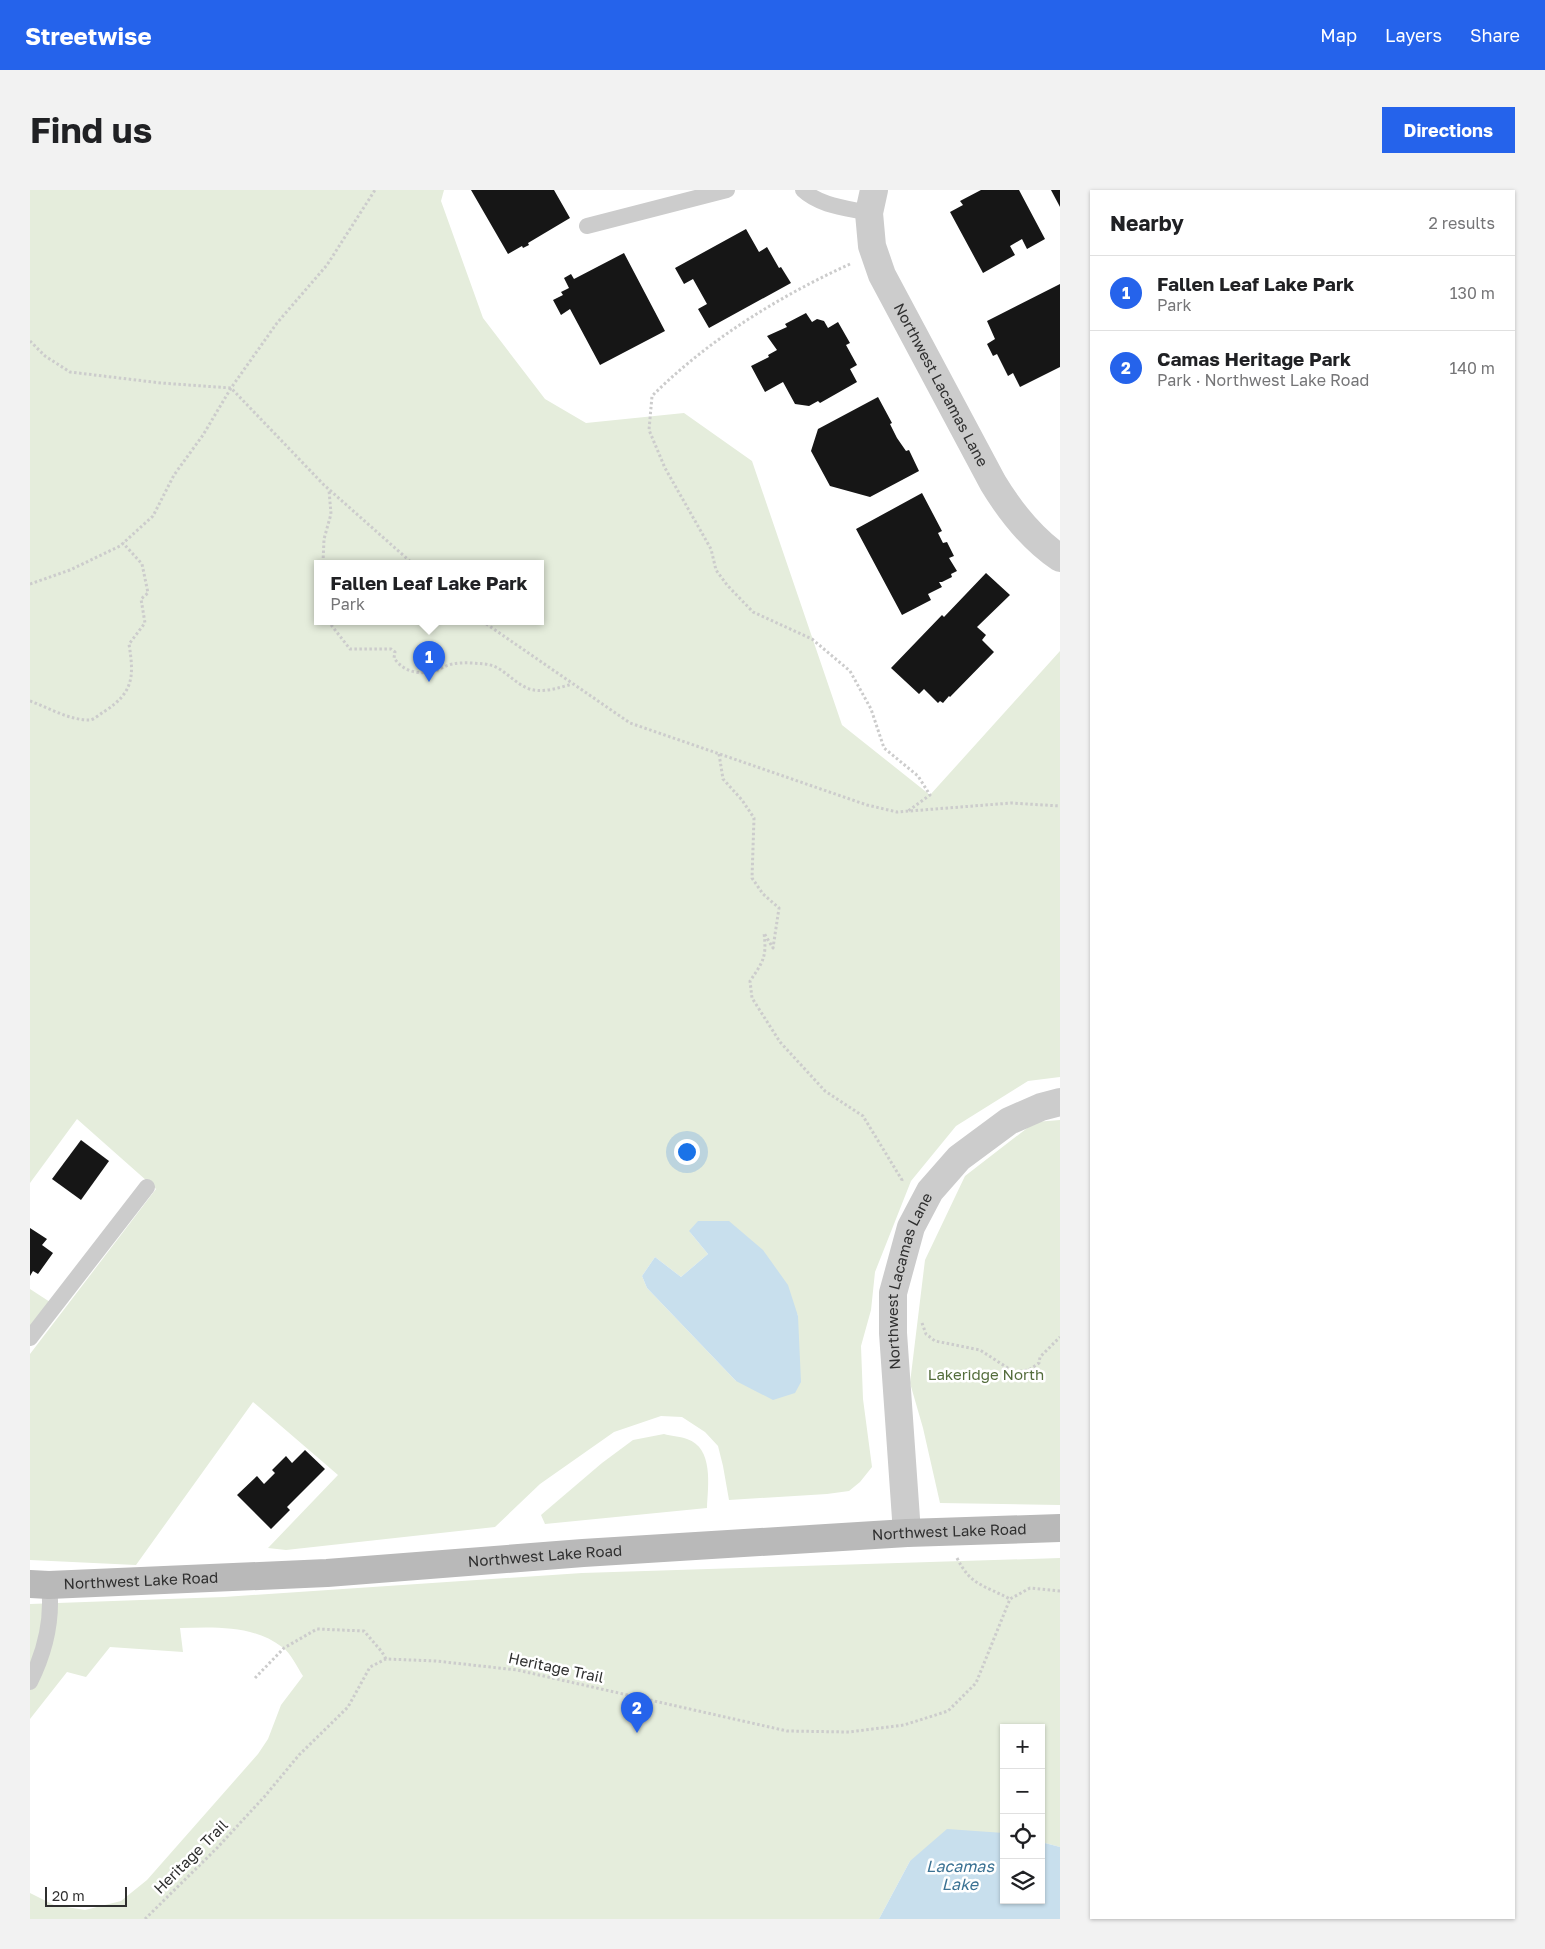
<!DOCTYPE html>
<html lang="en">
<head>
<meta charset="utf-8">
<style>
	:root { --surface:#fff; --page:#f2f2f2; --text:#202124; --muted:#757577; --line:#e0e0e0; --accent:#2563eb }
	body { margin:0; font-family:"Golos Text",sans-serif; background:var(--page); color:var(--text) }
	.controls { position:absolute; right:15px; bottom:15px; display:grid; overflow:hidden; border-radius:0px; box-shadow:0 1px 4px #0004 }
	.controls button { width:45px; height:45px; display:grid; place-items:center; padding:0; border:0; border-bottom:1px solid var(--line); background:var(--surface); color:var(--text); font:25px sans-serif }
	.scale { position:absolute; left:15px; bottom:12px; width:82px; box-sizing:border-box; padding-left:5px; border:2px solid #2f2f2f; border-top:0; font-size:14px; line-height:18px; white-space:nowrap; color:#2f2f2f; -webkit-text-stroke:4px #fff; paint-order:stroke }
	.you { position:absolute; left:656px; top:961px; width:18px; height:18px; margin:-12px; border:4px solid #fff; border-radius:50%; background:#1a73e8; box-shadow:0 0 0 8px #1a73e833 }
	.badge { display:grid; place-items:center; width:32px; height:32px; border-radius:50%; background:var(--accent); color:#fff; font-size:16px; font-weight:700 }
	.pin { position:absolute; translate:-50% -41px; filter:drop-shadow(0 1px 2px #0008) }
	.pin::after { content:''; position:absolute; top:26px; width:18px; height:15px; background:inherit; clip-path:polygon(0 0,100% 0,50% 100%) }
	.popup { position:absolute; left:284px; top:370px; width:230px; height:65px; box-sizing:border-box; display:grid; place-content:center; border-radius:0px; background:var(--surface); filter:drop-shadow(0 1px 4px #0005); font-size:16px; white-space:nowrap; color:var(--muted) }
	.popup b { font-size:19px; color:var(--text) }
	.popup::after { content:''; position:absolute; left:50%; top:100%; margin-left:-10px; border:10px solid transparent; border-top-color:var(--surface) }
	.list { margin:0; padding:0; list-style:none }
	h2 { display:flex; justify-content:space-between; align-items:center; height:65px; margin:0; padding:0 20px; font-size:21px }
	h2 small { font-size:16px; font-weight:400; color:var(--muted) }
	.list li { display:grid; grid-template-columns:32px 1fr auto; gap:15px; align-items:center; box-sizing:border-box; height:75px; padding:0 20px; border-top:1px solid var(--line) }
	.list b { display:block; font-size:19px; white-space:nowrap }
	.list p { margin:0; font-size:16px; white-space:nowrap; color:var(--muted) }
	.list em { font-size:16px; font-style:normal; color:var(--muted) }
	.icon { flex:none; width:28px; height:28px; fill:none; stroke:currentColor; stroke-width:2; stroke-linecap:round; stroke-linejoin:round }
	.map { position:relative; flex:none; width:1030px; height:1729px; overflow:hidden; border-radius:0px }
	header { display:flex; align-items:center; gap:30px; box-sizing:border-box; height:70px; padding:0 25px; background:var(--accent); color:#fff }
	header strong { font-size:24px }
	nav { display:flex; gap:28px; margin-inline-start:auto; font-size:18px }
	.intro { display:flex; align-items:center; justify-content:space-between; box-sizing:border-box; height:120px; padding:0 30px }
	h1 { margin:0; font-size:35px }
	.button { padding:12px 22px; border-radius:0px; background:var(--accent); color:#fff; font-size:18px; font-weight:700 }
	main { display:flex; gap:30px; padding:0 30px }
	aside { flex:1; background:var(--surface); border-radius:0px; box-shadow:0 1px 4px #0004 }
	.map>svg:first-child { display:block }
</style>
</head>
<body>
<header>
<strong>Streetwise</strong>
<nav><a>Map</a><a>Layers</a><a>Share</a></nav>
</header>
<div class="intro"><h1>Find us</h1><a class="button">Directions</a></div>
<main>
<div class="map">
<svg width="1030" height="1729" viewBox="0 0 1030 1729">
	<rect width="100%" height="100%" fill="#fff"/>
	<g fill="#e5eddc" fill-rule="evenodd">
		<path d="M0,0H414L411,11L453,128L515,209L556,233L654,223L722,271L812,535L900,605L1030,461V887L998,891L926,936L881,991L845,1082L841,1120L831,1156L833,1209L842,1277L830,1292L819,1301L797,1304L699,1310L693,1276L688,1256L675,1242L652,1227L631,1226L584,1242L510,1294L465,1337L256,1360L238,1358L308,1285L223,1212L106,1375L0,1370V1164L126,999L47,929L0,993ZM288,373H510V431H288ZM659,1041L768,1125L706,1191L617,1098L612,1086L625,1067L651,1087L678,1064Z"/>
		<polygon points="1030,930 1030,1315 910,1313 893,1238 880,1193 895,1070 935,986 1005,932"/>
		<polygon points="0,1099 20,1112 0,1138"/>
		<path d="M634,1244C641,1246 649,1246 657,1249C684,1258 678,1296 677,1318L515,1334L511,1325L572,1273L603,1250Z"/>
		<path d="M1030,1368V1657L1011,1652V1538H974V1643L880,1671L849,1729H0V1703L24,1715L55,1720L91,1711L117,1690L228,1564L238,1549L251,1515L273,1486C267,1477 261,1463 252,1457C223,1435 185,1437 150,1438L153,1462L80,1457L56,1487L37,1482L0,1529V1414L194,1407L552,1383Z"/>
	</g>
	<g fill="#c8dfed">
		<polygon points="668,1031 699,1031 733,1060 758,1095 768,1126 771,1192 765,1203 743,1210 706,1191 617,1098 612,1086 625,1067 651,1087 678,1064 659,1041"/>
		<polygon points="917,1639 974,1643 974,1710 1011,1710 1011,1652 1030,1657 1030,1729 849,1729 880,1671"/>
	</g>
	<g fill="#161616">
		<polygon points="441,0 524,0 540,28 498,53 499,55 493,58 492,56 478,64"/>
		<polygon points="951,0 989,0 1015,49 997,59 992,49 980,56 985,65 953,83 920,22 933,15 930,11"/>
		<polygon points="1021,0 1030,0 1030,17"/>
		<polygon points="716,39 729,62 737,57 749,78 751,77 761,93 679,138 668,119 677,114 663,89 654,94 645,78"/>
		<polygon points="594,63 635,141 570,175 540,119 531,125 523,110 533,105 531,102 539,98 534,88 541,84 544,89"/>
		<polygon points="1030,94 1030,177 990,197 983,183 978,186 967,164 963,166 957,154 965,149 957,131"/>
		<polygon points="776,123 782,132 787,129 794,131 798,138 808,132 820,153 816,155 827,175 820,179 827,192 790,213 788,211 779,216 765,214 753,192 735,202 721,176 739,167 738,165 747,160 737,146 757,137 755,134"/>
		<polygon points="848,207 862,233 860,234 867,248 876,261 879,260 889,281 840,307 800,296 781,261 788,239"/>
		<polygon points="892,303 912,341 908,343 913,353 917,352 924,366 919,368 927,381 921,384 922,387 912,392 909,392 912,397 898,404 901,410 872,425 826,339"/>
		<polygon points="956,383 980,405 947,437 956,445 952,450 964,462 920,507 919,506 913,513 910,511 908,513 894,499 889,504 861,478 912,425 914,427"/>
		<polygon points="51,950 79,971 51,1010 22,989"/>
		<polygon points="0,1038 17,1049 12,1055 23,1063 8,1084 3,1081 0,1086"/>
		<polygon points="275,1260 295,1279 257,1317 260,1320 241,1339 207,1305 227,1286 234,1294 245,1283 242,1280 256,1266 262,1273"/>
	</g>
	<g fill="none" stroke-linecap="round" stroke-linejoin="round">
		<g stroke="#ccc" stroke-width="3" stroke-dasharray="2.5 2.5" stroke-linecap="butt">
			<path d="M820,74C748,107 678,150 622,206L619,240L635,278L681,359L686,380L697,395L723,422L782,449L820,481L841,519L854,558L888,586L900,605L878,621"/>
			<polyline points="0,151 15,166 40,182 131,193 201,198 294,295 382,373"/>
			<polyline points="293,373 294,349 301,324 299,300"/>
			<polyline points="0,394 40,380 90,356 123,326 144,285 173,245 201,198 247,133 297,75 345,0"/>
			<path d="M298,431L320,459H361L365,462L364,468C374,482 388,485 405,481C411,479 416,475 423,474C432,472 444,473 454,474C472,475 481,491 497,498C510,504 529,498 542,494"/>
			<polyline points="452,431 600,533 837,615 867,622 981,613 1030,616"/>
			<path d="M0,511C19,518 39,530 59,530C64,530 70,524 75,521C104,502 104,486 99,454L115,433L111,409L118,403L112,374L93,353"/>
			<path d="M689,564L693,589L712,610L724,628L722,688L733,704L749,718L743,758L734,743C737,767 733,772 720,791L722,808L750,852L795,901L833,926L872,990L871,992"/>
			<polyline points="892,1133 896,1144 905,1151 950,1160 984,1182 999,1180 1009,1173 1010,1167 1030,1147"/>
			<path d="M927,1368C941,1396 954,1395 980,1409"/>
			<polyline points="225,1488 254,1458 287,1439 334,1441 352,1462 356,1469"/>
			<polyline points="115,1729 187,1658 235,1606 269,1565 318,1517 340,1477 356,1469 406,1471 487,1480 757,1541 819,1542 874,1535 918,1521 946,1493 980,1409 1000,1398 1030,1401"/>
		</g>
		<g stroke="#ccc" stroke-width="16">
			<path d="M773,0C790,16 817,18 839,23"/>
			<polyline points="557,36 697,0"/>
			<polyline points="0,1148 117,997"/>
			<path d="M0,1492C15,1462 23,1429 19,1395"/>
		</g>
		<g stroke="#ccc" stroke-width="28">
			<path id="s1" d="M844,0L839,23L842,56L852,85L963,293C980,321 1002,349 1030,368"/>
			<path id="s2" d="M877,1343L863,1143V1103L881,1037L900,1001L929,968L979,931L1011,917L1030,912"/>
		</g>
		<path stroke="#b9b9b9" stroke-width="28" id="s3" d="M0,1394L19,1395L297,1383L553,1363L877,1343L1030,1338"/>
	</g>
	<g text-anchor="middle" stroke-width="5" stroke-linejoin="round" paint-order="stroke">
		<g font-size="15" fill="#2f2f2f" stroke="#fff">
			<text dy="5" stroke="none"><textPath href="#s1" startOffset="212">Northwest Lacamas Lane</textPath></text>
			<text dy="5" stroke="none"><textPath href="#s2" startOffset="255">Northwest Lacamas Lane</textPath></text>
			<text dy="5" stroke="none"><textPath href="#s3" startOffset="921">Northwest Lake Road</textPath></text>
			<text dy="5" stroke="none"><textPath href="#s3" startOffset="516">Northwest Lake Road</textPath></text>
			<text dy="5" stroke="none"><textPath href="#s3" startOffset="111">Northwest Lake Road</textPath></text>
			<text transform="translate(526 1478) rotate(12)" y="5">Heritage Trail</text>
			<text transform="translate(161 1667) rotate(-45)" y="5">Heritage Trail</text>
		</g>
		<g font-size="15" fill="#536c3b" stroke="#fff">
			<text x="956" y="1190">Lakeridge North</text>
		</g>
		<g font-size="16" font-style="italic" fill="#3b7293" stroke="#fff">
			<text x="930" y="1682">Lacamas<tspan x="930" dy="18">Lake</tspan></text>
		</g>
	</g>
</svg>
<div class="controls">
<button>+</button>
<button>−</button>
<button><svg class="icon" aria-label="locate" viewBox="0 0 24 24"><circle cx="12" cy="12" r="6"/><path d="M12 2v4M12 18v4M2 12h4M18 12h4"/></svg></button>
<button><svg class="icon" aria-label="layers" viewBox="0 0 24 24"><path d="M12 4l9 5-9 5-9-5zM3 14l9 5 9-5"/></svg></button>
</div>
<div class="scale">20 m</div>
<div class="you"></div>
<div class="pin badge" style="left:399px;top:492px">1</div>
<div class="popup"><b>Fallen Leaf Lake Park</b>Park</div>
<div class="pin badge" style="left:607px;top:1543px">2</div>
</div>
<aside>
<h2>Nearby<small>2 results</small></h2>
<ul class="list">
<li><span class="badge">1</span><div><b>Fallen Leaf Lake Park</b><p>Park</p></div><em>130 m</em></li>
<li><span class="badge">2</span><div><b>Camas Heritage Park</b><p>Park · Northwest Lake Road</p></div><em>140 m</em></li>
</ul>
</aside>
</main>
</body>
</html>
